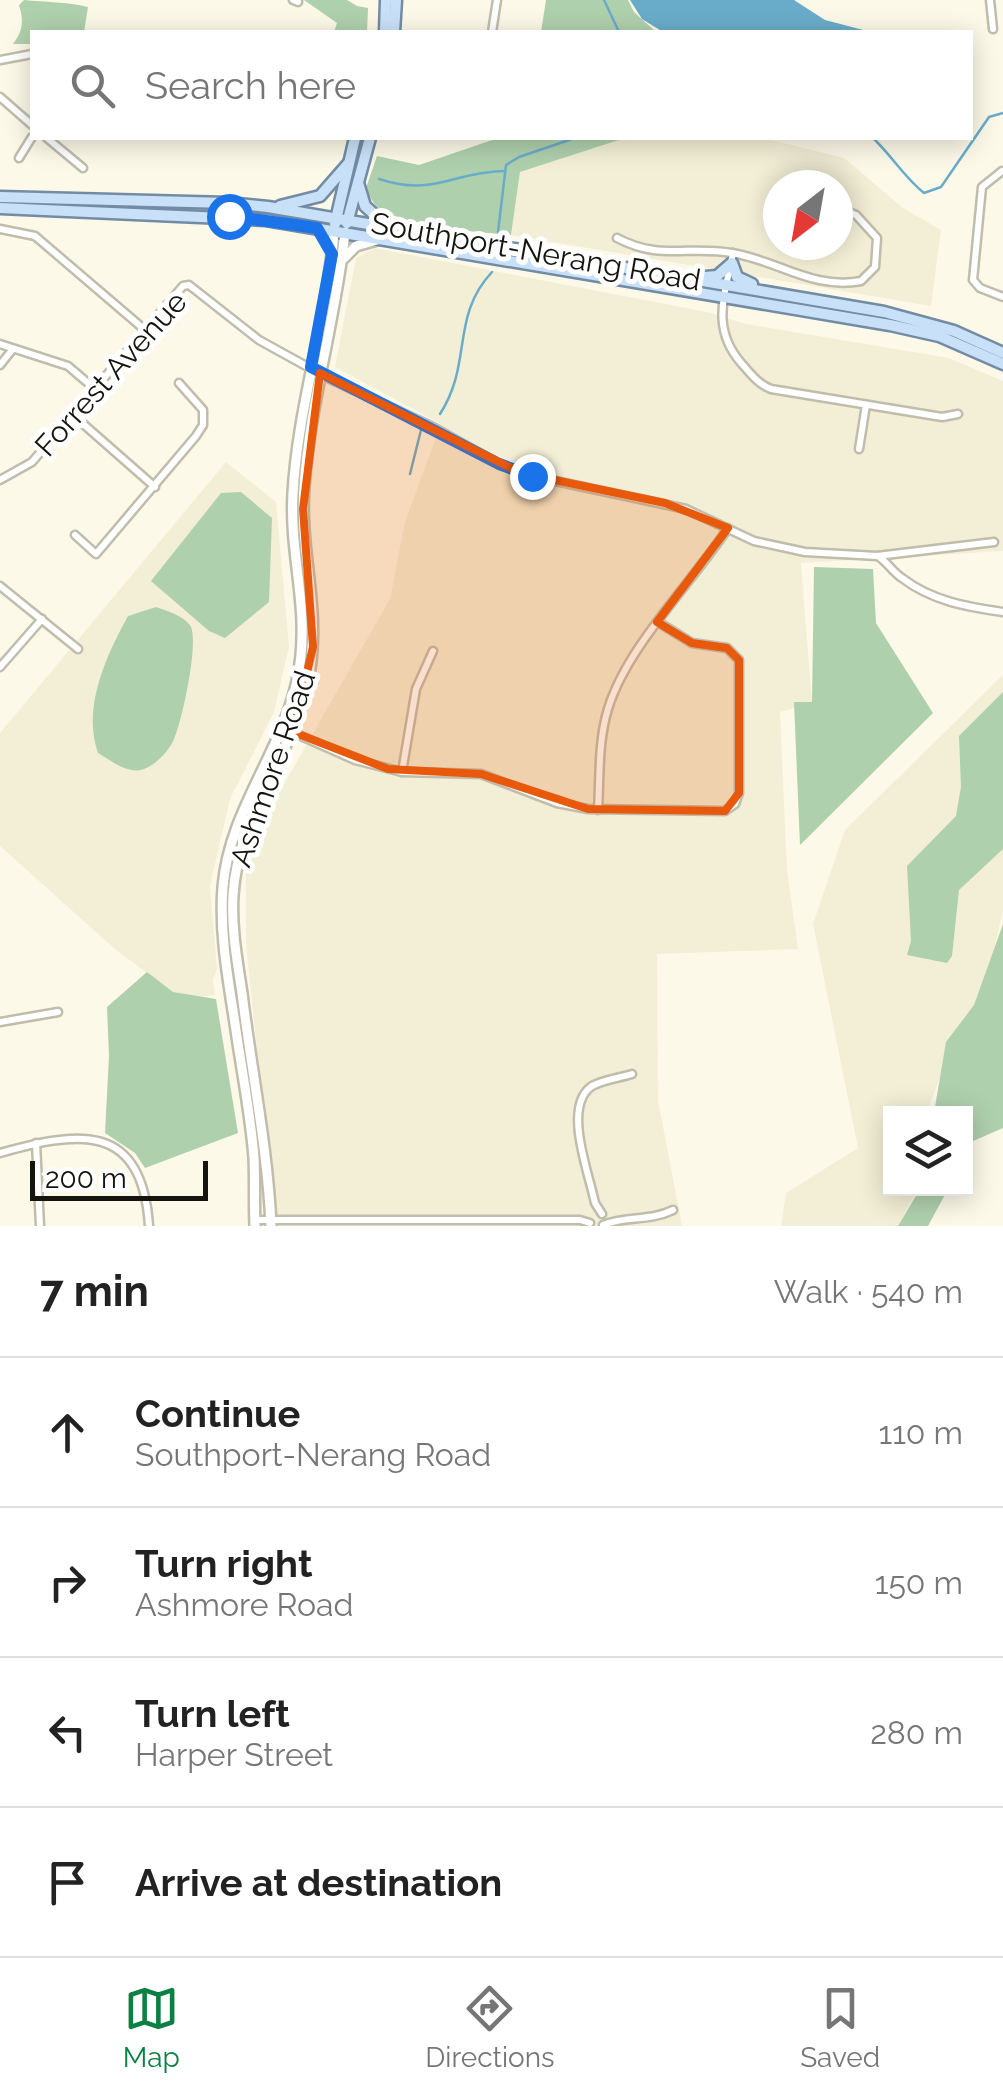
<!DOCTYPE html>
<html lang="en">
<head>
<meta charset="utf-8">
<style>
	:root { --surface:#fff; --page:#f2f2f2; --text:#222; --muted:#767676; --line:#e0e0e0; --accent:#0b8043 }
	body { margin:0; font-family:Raleway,sans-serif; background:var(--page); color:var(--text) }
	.controls { position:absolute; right:30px; bottom:30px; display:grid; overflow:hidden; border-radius:0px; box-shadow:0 5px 25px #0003 }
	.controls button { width:90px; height:90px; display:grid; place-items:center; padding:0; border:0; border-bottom:2px solid var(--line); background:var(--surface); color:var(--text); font:50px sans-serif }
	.compass { position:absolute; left:763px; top:170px; width:90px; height:90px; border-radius:50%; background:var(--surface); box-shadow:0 5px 25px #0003; rotate:211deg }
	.scale { position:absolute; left:30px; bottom:25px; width:178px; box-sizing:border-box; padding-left:10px; border:5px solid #15140f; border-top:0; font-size:28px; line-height:35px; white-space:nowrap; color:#15140f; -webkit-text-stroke:8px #fff; paint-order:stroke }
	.stop { position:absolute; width:30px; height:30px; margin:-22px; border:8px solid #1a73e8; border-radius:50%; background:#fff }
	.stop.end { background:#1a73e8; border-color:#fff; box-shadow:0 2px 10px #0008 }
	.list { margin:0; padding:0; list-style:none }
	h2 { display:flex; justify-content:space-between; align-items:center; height:130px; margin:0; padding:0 40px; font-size:42px }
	h2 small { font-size:32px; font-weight:400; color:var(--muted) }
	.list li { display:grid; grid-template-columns:65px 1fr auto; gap:30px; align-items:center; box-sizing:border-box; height:150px; padding:0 40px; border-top:2px solid var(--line) }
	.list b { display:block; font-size:38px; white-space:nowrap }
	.list p { margin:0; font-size:32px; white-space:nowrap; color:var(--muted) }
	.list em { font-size:32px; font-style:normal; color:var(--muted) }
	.icon { flex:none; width:55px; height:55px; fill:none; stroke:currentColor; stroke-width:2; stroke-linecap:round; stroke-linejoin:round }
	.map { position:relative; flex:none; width:1003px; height:1226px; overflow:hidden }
	.search { position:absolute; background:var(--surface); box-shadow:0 5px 25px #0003; left:30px; right:30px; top:30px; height:110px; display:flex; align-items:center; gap:25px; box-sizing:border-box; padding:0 35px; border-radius:0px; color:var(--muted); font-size:38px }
	.sheet { height:730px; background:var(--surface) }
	nav { display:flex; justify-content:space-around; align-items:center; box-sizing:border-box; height:140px; border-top:2px solid var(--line); background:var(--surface); font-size:28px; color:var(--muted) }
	nav a { display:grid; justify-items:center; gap:5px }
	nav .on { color:var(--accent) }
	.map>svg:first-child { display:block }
</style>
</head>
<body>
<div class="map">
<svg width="1003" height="1226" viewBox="0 0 1003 1226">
	<rect width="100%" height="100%" fill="#fcf9e8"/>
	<g fill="#f3efd6" fill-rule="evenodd">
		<path d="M625,138H763L844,158L903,208L941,230L931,306L511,235L520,172ZM778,185H838V245H778Z"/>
		<polygon points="375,248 707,312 746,324 949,358 1003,381 1003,551 801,563 812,703 780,712 787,870 798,949 657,954 658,1100 682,1226 275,1226 246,944 246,872 272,805 390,599 405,522 441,424 335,367 356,258"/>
		<polygon points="226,462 276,502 289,647 274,712 230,799 210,886 217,969 213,980 215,995 193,997 173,992 116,950 0,846 0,733"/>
		<polygon points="1003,675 1003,911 982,1000 954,1043 926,1113 890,1114 890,1188 915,1189 915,1193 898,1226 781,1226 786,1193 858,1148 813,924 845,830"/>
	</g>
	<g fill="#afd0ad">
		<path d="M24,0C45,2 67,2 88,7L84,32H32V44H13C23,31 24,21 19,5Z"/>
		<polygon points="304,0 347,0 357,6 368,8 367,32 334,32 337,23"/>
		<polygon points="546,0 628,0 634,12 656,32 541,32"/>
		<path d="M498,138H625L520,172L511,235C482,233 401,225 379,208C372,203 370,196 366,188L377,156L419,165Z"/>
		<polygon points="241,492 272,518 269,602 225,638 209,631 151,581 221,493"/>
		<polygon points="814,567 873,569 876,623 933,713 800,845 794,702 812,702"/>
		<path d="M156,607C167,611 182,615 190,625C200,640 182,721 174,739C169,751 154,767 141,770C126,773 110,760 98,753C82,708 106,656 128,616Z"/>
		<polygon points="1003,692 1003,849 959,890 952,956 947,963 907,955 911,941 907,866 956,816 961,787 959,736"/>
		<polygon points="1003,924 1003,1128 971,1142 966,1154 966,1114 934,1113 946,1042 974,1005"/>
		<polygon points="147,972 173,992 216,999 238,1133 145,1168 135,1153 105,1133 109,1056 107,1007"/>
		<polygon points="920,1189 948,1189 928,1226 898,1226"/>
	</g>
	<polygon fill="#69acca" points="630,0 794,0 825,20 871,32 663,32 642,19"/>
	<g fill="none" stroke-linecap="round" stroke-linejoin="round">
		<g stroke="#69acca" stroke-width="2.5">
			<polyline points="604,0 619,32"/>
			<path d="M873,138C892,156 904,177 924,193L941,187L989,117L1003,113"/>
			<path d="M379,179C434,197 452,172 503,171"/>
			<polyline points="498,232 506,165 519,157 575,138"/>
			<path d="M440,414C473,363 450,317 492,272"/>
			<polyline points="410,474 421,430"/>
		</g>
		<defs>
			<g id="street">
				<polyline points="293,0 298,2"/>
				<polyline points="990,0 993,29"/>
				<polyline points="492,32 497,0"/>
				<polyline points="0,60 32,54"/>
				<polyline points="0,97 32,125"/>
				<polyline points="47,138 83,168"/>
				<polyline points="19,158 32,137"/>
				<polyline points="1002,171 982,187 973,280 980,288 1003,297"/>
				<polyline points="0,229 35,236 145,330"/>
				<path d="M617,238C661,261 687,245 732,253C777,260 812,290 861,281L875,267L877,238L856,215L838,208"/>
				<path d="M733,253C725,295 710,328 742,364C751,374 758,384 771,389L942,417L958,414"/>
				<polyline points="0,344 68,366 95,389"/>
				<polyline points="0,365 12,350"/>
				<polyline points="73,415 155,487"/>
				<polyline points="859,449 866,405"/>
				<polyline points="0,480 32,462 183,286 189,285 259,340 326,377 433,427 499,464 532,476 686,509 754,541 805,552 877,556 994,542"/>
				<polyline points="75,535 96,554 196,436 203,425 203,410 179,383"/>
				<path d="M878,556C888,563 893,572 902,578C932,601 967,607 1003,612"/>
				<polyline points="0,586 78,649"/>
				<polyline points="0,667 42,619"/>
				<polyline points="283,728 355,760 402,772 481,774 557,803 588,809 725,811 735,804 739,793 739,660 727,648 692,643 658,622"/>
				<polyline points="402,772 416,689 433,651"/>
				<path d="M598,810C600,777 598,741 608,709C627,646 692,583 728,528"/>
				<polyline points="0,1022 58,1012"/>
				<polyline points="36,1143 40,1226"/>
				<path d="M0,1153C78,1131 142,1121 149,1226"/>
				<path d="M602,1214L595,1203C589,1173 562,1106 592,1086C603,1080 619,1078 632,1074"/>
				<polyline points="255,1220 580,1220 590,1223"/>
				<path d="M603,1225C626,1215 648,1222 673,1210"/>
			</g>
			<g id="secondary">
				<polyline points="344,258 356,246 377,240"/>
				<path d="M255,1226C254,1203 255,1180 254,1158C251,1118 243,1077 237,1037C230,988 219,937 223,887C229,811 281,754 297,681C312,611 289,560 293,493C298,404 328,319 334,231"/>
				<path d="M271,1226C268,1150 251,1069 242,993C237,960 231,928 233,895C238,813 295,754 309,675C321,607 299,552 304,487C310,401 336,318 345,232"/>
			</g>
			<g id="primary">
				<polyline points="385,32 386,0"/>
				<polyline points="394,32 396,0"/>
				<polyline points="358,183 365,206 386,225"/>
				<polyline points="0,197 228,203 268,207 884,312 954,331 1003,353"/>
				<polyline points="280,206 320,196 348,164"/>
				<polyline points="0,208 266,220 890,325 939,336 1003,364"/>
				<polyline points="347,223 370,138"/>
				<polyline points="335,224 355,138"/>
				<polyline points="705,277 717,276 732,263 737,277 752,284"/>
			</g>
		</defs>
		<use href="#street" stroke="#c0bdad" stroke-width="11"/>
		<use href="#secondary" stroke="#c0bdad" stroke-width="14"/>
		<use href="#primary" stroke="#738ca4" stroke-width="15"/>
		<use href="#street" stroke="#fff" stroke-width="6"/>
		<use href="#secondary" stroke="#fff" stroke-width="9"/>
		<use href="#primary" stroke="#c9e1f8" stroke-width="10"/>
	</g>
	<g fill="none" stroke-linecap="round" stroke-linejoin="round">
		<polyline stroke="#1a73e8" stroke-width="12" points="229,216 317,228 332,254 311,367 499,464 532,476"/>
	</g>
	<path fill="#e8590c" fill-opacity="0.2" stroke="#e8590c" stroke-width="8" stroke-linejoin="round" d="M320,373L521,473L665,503L728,528L657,622L692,643L727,648L739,660V793L725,811L588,809L481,774L388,769L293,732L313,647L303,509Z"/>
	<g text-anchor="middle" stroke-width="10" stroke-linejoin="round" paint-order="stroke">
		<g font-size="30" fill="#15140f" stroke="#fff">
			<text transform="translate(536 252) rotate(10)" y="10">Southport-Nerang Road</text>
			<text transform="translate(111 374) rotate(-48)" y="10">Forrest Avenue</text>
			<text transform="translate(273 769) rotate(-71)" y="10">Ashmore Road</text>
		</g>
	</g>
</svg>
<div class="controls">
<button><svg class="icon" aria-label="layers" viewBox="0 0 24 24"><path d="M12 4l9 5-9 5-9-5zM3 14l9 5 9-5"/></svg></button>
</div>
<svg class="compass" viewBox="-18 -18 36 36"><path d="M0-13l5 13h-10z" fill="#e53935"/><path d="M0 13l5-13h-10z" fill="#767676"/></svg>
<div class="scale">200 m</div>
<div class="stop" style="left:229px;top:216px"></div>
<div class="stop end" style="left:532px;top:476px"></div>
<div class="search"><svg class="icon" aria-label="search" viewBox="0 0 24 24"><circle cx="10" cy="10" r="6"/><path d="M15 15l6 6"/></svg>Search here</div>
</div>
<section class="sheet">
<h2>7 min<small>Walk · 540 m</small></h2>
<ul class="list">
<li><svg class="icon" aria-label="ahead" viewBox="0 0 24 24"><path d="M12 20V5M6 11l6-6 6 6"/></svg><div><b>Continue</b><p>Southport-Nerang Road</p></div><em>110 m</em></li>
<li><svg class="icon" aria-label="right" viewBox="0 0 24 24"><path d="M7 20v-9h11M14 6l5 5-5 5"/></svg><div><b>Turn right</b><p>Ashmore Road</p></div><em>150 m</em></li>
<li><svg class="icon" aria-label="left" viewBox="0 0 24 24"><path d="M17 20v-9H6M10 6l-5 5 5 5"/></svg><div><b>Turn left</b><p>Harper Street</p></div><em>280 m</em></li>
<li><svg class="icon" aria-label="arrive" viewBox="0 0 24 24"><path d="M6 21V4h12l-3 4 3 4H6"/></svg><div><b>Arrive at destination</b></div></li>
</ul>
</section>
<nav>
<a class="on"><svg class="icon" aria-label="map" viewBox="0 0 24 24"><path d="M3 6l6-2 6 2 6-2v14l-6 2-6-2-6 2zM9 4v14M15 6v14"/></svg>Map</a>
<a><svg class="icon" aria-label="directions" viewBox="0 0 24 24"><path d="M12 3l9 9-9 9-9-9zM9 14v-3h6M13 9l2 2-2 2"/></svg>Directions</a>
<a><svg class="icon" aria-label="saved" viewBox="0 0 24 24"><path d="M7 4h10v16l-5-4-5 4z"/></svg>Saved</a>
</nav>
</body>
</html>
